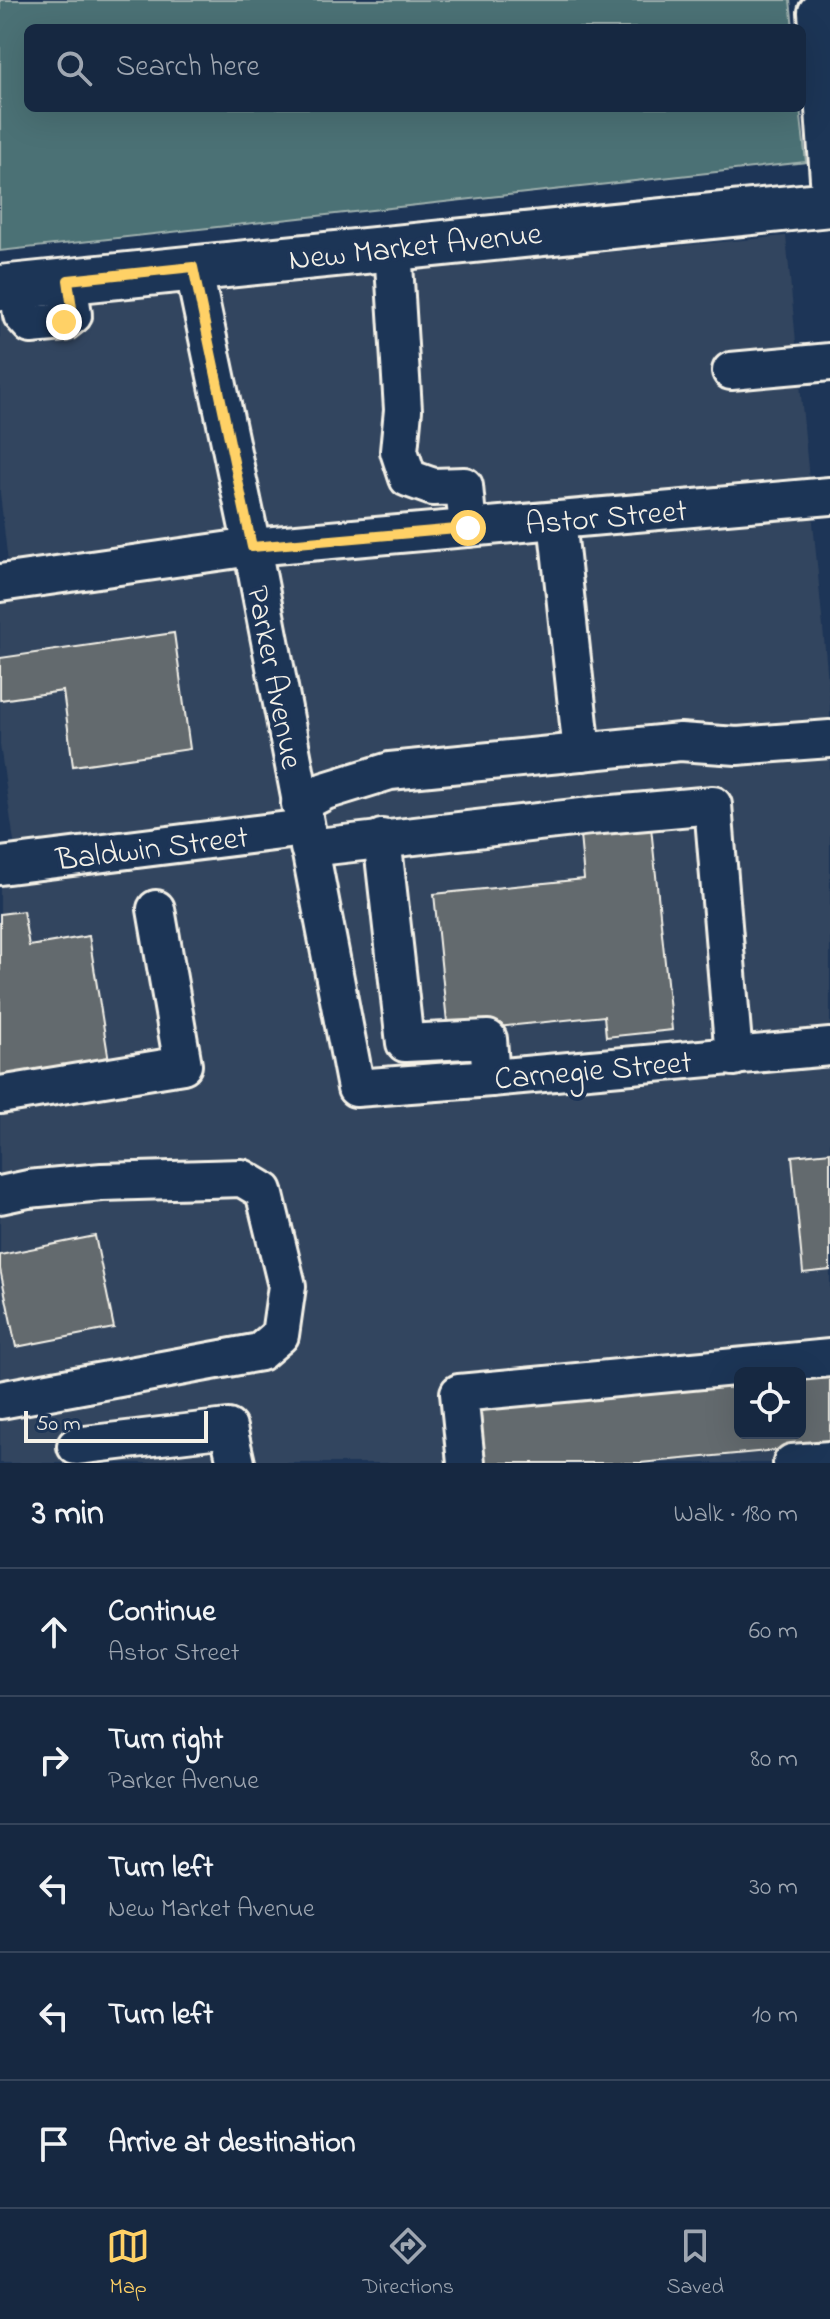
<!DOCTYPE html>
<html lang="en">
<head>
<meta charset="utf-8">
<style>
	:root { --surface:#162841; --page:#1f3048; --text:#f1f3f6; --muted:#9ea6b1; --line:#35445a; --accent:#ffd166 }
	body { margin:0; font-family:"Indie Flower",sans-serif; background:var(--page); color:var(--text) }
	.controls { position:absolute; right:24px; bottom:24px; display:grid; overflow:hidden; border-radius:12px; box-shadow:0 8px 32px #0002 }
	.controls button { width:72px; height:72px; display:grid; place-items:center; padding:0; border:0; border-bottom:2px solid var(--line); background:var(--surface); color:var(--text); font:40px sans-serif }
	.scale { position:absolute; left:24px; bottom:20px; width:184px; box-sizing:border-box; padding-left:8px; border:4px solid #f4f1e8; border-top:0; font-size:22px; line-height:28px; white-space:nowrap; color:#f4f1e8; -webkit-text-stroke:6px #1d3557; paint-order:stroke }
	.stop { position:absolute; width:24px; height:24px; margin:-18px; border:6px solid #ffd166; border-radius:50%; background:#fff }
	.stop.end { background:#ffd166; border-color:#fff; box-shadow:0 2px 8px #0008 }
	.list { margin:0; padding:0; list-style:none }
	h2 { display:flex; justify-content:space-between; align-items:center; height:104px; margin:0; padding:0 32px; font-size:34px }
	h2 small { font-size:26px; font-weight:400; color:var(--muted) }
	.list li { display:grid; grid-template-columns:52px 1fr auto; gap:24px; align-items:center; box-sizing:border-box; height:128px; padding:0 32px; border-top:2px solid var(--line) }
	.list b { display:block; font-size:30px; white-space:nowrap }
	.list p { margin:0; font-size:26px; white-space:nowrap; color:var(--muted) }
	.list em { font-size:26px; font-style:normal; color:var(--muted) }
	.icon { flex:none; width:44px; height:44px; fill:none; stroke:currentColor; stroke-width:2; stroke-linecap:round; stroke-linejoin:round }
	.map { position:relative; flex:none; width:830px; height:1463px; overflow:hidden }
	.search { position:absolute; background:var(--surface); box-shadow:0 8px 32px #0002; left:24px; right:24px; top:24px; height:88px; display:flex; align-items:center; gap:20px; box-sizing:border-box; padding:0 28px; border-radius:12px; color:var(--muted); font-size:30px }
	.sheet { height:744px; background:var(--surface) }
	nav { display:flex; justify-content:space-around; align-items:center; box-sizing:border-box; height:112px; border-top:2px solid var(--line); background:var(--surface); font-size:22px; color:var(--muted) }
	nav a { display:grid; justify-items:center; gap:4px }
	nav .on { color:var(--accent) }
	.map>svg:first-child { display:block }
</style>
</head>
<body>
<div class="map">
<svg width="830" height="1463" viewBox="0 0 830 1463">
	<rect width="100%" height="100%" fill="#1d3557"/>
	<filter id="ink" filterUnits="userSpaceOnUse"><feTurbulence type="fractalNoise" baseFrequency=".0125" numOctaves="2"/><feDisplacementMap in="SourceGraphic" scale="16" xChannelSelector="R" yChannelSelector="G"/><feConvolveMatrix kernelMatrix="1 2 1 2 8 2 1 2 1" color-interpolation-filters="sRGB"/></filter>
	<g filter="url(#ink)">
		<path fill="#32455e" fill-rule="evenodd" d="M786,236L830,702V1463H0V880L19,876L0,745V582L10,580L0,493V307ZM740,1373H800V1433H740Z"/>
		<polygon fill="#4b7174" stroke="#a0b1ae" stroke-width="2" points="0,0 790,0 793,28 28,28 28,108 800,108 806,162 0,251"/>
		<g fill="#636a6e" stroke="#f4f1e8" stroke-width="2" fill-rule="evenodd">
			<polygon points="174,633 190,749 73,766 63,691 0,700 0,658"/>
			<polygon points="651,827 672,1030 606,1037 604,1016 448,1032 434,894 584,879 580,835"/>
			<polygon points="23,911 29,946 89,936 109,1061 0,1078 0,914"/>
			<polygon points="830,1152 830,1270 803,1273 792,1156"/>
			<polygon points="95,1236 114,1328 16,1347 0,1269 0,1255"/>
			<path d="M830,1362V1445L640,1463H479L473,1396ZM740,1373H800V1433H740Z"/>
		</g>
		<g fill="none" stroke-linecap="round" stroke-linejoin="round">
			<defs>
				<g id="minor">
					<polyline points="830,11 817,12 830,193"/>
					<polyline points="393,248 403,410 399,451 408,478 433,487 464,486 468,528"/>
					<polyline points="193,267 252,547 356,1088 491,1078 830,1047"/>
					<polyline points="18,286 22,315 31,325 64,322 73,315 68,280"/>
					<polyline points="731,371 830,362"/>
					<polyline points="557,520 582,752"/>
					<polyline points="0,583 252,547 830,496"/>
					<polyline points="300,804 325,791 390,771 680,742 737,746 830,739"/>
					<polyline points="382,838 405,1043 488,1039 491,1078"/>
					<polyline points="309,848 591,816 713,805 734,1057"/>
					<polyline points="0,866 305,828"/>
					<polyline points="0,1095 183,1065 156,909"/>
					<polyline points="0,1195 28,1189 102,1182 242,1178 264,1191 287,1286 280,1335 260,1352 0,1400"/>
					<polyline points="76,1446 228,1428 236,1463"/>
					<polyline points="466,1463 459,1393 830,1358"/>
					<polyline points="792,1463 830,1460"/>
				</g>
				<polyline id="major" points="0,288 830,204"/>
			</defs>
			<use href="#minor" stroke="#f4f1e8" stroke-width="42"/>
			<use href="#major" stroke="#f4f1e8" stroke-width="50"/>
			<use href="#minor" stroke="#1d3557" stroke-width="36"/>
			<use href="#major" stroke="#1d3557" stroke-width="44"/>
		</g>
	</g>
	<g fill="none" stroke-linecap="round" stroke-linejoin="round" filter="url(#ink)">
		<polyline stroke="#ffd166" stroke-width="10" points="64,322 73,315 68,280 193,267 252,547 468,528"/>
	</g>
	<g text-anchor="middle" stroke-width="8" stroke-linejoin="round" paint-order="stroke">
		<g font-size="32" fill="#f4f1e8" stroke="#1d3557">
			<text transform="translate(415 245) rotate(-6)" y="11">New Market Avenue</text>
			<text transform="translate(606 516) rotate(-5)" y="11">Astor Street</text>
			<text transform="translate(276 677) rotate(79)" y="11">Parker Avenue</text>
			<text transform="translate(152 847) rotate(-7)" y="11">Baldwin Street</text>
			<text transform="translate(593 1069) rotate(-5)" y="11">Carnegie Street</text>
		</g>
	</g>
</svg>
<div class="controls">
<button><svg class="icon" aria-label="locate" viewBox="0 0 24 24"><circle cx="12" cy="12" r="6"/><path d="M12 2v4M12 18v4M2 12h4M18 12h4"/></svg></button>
</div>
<div class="scale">50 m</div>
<div class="stop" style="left:468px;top:528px"></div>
<div class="stop end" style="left:64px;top:322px"></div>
<div class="search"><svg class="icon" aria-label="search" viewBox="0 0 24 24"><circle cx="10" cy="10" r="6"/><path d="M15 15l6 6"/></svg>Search here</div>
</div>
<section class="sheet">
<h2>3 min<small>Walk · 180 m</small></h2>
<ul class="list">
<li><svg class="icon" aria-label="ahead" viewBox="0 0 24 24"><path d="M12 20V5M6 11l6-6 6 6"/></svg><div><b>Continue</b><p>Astor Street</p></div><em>60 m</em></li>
<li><svg class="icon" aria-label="right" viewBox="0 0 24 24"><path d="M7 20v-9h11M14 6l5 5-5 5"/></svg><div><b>Turn right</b><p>Parker Avenue</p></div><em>80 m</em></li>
<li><svg class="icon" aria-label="left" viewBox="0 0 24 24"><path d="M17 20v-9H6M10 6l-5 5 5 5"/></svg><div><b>Turn left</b><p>New Market Avenue</p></div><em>30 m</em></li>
<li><svg class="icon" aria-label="left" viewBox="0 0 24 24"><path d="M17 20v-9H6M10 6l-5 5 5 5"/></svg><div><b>Turn left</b></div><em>10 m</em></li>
<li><svg class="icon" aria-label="arrive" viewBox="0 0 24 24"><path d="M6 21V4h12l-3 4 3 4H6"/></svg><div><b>Arrive at destination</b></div></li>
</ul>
</section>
<nav>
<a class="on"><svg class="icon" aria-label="map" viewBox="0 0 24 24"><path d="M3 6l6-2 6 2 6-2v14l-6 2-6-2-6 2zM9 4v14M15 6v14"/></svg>Map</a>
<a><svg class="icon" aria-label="directions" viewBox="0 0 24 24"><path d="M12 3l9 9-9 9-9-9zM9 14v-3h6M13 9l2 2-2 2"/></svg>Directions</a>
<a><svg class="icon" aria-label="saved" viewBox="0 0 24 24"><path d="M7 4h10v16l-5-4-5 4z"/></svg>Saved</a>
</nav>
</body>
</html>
